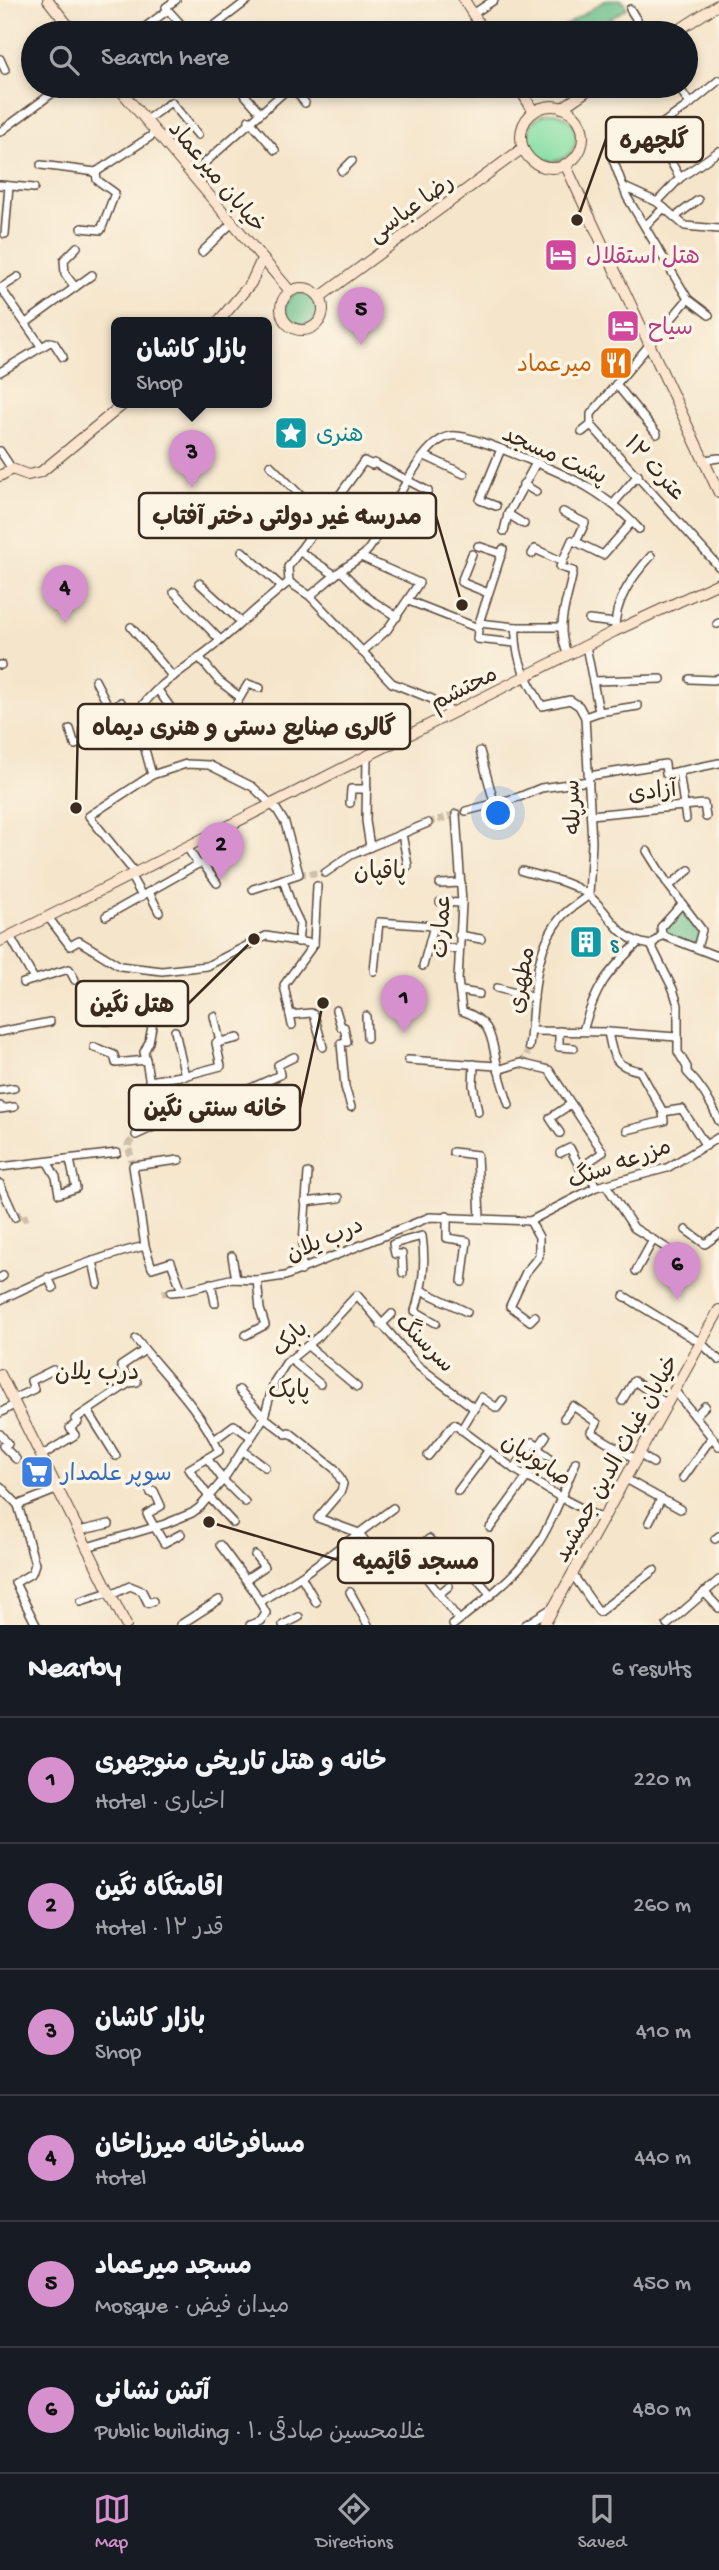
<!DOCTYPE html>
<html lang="en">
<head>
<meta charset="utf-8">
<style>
	:root { --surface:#171b24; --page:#20242c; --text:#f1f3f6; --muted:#9ea1a6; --line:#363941; --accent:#d690ce }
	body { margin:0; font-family:"Gochi Hand","Playpen Sans Arabic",sans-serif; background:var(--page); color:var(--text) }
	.you { position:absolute; left:499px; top:814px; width:24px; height:24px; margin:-18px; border:5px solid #fff; border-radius:50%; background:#1a73e8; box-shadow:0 0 0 10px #1a73e833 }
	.badge { display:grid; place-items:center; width:46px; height:46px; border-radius:50%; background:var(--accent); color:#111; font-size:23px; font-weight:700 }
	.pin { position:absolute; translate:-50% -58px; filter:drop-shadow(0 2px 4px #0008) }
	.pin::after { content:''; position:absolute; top:37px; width:24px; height:21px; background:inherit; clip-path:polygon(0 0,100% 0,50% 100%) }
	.popup { position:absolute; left:111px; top:317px; width:161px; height:91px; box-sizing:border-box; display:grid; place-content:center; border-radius:10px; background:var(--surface); filter:drop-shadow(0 2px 5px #0005); font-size:23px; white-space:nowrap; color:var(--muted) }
	.popup b { font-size:26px; color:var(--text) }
	.popup::after { content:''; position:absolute; left:50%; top:100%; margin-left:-14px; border:14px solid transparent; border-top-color:var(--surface) }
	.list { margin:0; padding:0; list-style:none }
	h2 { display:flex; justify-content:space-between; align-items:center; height:91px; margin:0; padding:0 28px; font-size:30px }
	h2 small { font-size:23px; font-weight:400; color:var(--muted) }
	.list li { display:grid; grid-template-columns:46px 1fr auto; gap:21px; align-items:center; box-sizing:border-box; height:126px; padding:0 28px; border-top:2px solid var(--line) }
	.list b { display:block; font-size:26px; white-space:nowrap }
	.list p { margin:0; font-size:23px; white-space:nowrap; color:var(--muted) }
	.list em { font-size:23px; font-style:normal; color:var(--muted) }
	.icon { flex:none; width:38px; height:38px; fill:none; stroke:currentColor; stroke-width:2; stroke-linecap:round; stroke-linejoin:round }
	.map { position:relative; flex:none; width:719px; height:1625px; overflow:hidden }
	.search { position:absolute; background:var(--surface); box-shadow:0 4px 10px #0003; left:21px; right:21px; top:21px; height:77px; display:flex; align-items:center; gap:18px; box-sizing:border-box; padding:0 24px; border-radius:38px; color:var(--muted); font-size:26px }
	.sheet { height:847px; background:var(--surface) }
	nav { display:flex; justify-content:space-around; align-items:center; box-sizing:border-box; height:98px; border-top:2px solid var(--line); background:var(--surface); font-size:19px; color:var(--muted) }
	nav a { display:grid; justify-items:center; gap:4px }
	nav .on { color:var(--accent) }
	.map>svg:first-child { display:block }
</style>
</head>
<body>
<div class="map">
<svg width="719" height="1625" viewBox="0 0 719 1625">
	<rect width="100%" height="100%" fill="#fcf5e5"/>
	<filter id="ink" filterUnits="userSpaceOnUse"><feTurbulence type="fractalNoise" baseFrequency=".0143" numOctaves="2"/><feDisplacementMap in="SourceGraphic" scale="14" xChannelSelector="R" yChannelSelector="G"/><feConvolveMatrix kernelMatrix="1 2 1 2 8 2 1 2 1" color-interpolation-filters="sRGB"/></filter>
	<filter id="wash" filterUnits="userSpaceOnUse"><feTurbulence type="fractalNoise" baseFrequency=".00686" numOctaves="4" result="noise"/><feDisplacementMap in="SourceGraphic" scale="28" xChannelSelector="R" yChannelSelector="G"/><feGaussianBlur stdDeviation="1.57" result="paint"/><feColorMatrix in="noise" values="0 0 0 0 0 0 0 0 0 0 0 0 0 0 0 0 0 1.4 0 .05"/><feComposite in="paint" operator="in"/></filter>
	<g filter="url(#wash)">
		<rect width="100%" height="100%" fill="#f5e5ca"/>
		<circle fill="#86dfa4" stroke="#608461" stroke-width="2" cx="552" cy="137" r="24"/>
		<g fill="#6cbe8a" stroke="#547454" stroke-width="2">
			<polygon points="606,0 622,0 627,8 588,33 554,33"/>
			<circle cx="302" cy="309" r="17"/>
			<polygon points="682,904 702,930 697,948 662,935 661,927"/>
		</g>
	</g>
	<g filter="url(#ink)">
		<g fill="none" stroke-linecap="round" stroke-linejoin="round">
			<g stroke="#d0c0a8" stroke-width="7" stroke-dasharray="7 3.5" stroke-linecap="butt">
				<polyline points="428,823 466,811"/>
				<polyline points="299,874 325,873"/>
				<polyline points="520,1063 526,1056 529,1047"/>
				<polyline points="173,1118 200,1111"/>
				<polyline points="133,1166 128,1145 136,1135"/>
				<polyline points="15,1217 23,1213 27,1223"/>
				<polyline points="162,1293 171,1292"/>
			</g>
			<defs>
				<g id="street">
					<polyline points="630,9 645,33"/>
					<polyline points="168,10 189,33"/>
					<polyline points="473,14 494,0"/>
					<polyline points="137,33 168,10 166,7 176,0"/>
					<polyline points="205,33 248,0"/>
					<polyline points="282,33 283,33"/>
					<polyline points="0,59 5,70"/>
					<polyline points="237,86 259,111"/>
					<polyline points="292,86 305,103"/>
					<polyline points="678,86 690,104"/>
					<polyline points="146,120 171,102 198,135"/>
					<polyline points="249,120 275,150"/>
					<polyline points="0,132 62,86"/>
					<polyline points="612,157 627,197 688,299 709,315"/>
					<polyline points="41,165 96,172 156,133"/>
					<polyline points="342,171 352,161"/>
					<polyline points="191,175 291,86"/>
					<polyline points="680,178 653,130 690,104 719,80"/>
					<polyline points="0,185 34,188"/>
					<polyline points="624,187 657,202 685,226 719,229"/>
					<polyline points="657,202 680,178 719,151"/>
					<polyline points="675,217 698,200"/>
					<polyline points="645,226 664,208"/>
					<polyline points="82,228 101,230 115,193 97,180 96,172"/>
					<polyline points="5,234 9,186"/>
					<polyline points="202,252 232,223"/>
					<polyline points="0,287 41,346"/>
					<polyline points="75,287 65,274 64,260 77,247"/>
					<polyline points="1,288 18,277"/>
					<polyline points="26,323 92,275"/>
					<polyline points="0,372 50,342 54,343 63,357"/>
					<polyline points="616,384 657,434"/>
					<polyline points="591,425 719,567"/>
					<polyline points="591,425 591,414 688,299"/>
					<polyline points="582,432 591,425"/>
					<polyline points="0,451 12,469"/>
					<polyline points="425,456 464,474"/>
					<polyline points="704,460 719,458"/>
					<polyline points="270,465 323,518"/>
					<polyline points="523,484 536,492"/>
					<polyline points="614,503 638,475"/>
					<polyline points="496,506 480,500 501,449"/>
					<polyline points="563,512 585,523 576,542"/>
					<polyline points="508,514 524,524"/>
					<polyline points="504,531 508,514 536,463"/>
					<polyline points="478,546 502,554"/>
					<polyline points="503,549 479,623 477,639 515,643"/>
					<polyline points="242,551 282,587"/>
					<polyline points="299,551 335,575"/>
					<polyline points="472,554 461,582 488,593"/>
					<polyline points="532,554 535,549 563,562"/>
					<polyline points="361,557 419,583 387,630 362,652"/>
					<polyline points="341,571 368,598 397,617"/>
					<polyline points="289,582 288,567 364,461 372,465 374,463 428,491"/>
					<polyline points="199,583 240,621"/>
					<polyline points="174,592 220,640"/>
					<path d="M310,596C321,587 331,578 343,569C351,563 362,558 368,550C388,524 418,440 451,436C467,434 511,453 527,459C572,477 606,493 639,529"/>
					<polyline points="409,601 478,628"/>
					<polyline points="589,620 615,623"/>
					<polyline points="479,623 516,627 561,627"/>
					<polyline points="717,624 719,623"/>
					<polyline points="131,627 173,677"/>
					<path d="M516,627C514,659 527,680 542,706L570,700L579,706L585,717L592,842L589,895"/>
					<path d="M615,631C614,601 632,577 651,556"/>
					<path d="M568,655C554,625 568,601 573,571L560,567L572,540L603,555L632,522"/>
					<polyline points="199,657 219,681 240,697"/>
					<polyline points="0,665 1,665"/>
					<polyline points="690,679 714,680 719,678"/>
					<polyline points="593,681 661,679"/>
					<polyline points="158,690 182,724 189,741"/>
					<polyline points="599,712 638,706"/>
					<polyline points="585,717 599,712 586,646"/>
					<polyline points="312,719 324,723"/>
					<polyline points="252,721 232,711 248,684 260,688"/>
					<polyline points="70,729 75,745 132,723 121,702 111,711 95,680"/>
					<polyline points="287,738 299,743"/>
					<polyline points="480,751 494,802"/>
					<polyline points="367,756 366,821 370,847"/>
					<polyline points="679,771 686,819"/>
					<path d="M152,775L143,742L132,723C146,690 183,671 210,649C237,628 261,603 289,582L310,596L392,683L432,699L453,713"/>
					<polyline points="589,776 665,764 666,774 719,763"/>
					<polyline points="350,803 351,789 367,789"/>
					<polyline points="466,811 519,797 541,788 589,781"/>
					<path d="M456,814L462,903L458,980L462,1011C494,1021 491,1041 498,1068C501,1081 505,1093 509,1105"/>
					<polyline points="591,815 704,804 706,817"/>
					<polyline points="402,834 408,866"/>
					<polyline points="187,847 198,864 203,864 217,883"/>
					<polyline points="647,851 669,886 702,930 697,948"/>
					<path d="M522,871C543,877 572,881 589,896C613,915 616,940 651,945"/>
					<polyline points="135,873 89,816 152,775 186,764 209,765 253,787 277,810 285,823 299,874 253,889"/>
					<polyline points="325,873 351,855 428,823"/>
					<polyline points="130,875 142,896"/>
					<polyline points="283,879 292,907 300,924 298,942"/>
					<polyline points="440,884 461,883"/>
					<polyline points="669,886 689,870"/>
					<polyline points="149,892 159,912"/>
					<polyline points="440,902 462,903"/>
					<polyline points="106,916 198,864"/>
					<polyline points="48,917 70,946 79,941 120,966 162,971 207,966 266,936 314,944 317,886"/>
					<polyline points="459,935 481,939"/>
					<polyline points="662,935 661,927 682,904"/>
					<polyline points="10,936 34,979"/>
					<polyline points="430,943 457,950"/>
					<path d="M651,945L673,989L678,1005V1052L687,1067V1072C702,1087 711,1102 719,1121"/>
					<polyline points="651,945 662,935 719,957"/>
					<polyline points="374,971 379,922 434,926 423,966"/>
					<polyline points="23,983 69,969 75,980"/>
					<polyline points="497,988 534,998"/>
					<polyline points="461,991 479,994"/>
					<polyline points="336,1010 341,1027 344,1027 347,1042"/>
					<polyline points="290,1015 311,1013 314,1015 323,1047"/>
					<polyline points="214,1016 220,1042"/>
					<polyline points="366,1016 367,1038"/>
					<polyline points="104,1021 153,1021 149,1042 144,1052 146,1060"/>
					<polyline points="292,1025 284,985 314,944"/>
					<polyline points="175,1031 185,1076"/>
					<polyline points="531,1031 608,1032 677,1037"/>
					<polyline points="559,1031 559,1047 574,1048"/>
					<path d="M583,1031C595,988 606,973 638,943"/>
					<polyline points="0,1032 50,1022"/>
					<path d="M608,1032C613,1056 613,1066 640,1071L663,1112L682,1109L706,1146"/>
					<polyline points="341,1043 345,1087 351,1107"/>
					<polyline points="94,1047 114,1055 116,1063 146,1060 151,1090 165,1121"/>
					<path d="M529,1047C535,1004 531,950 563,915C570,908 580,902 589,895"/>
					<polyline points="408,1060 497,1066"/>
					<polyline points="474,1064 473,1085 478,1112"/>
					<polyline points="498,1070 520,1063 549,1070 603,1152 580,1168 570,1148 560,1153"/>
					<polyline points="149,1081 187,1075 221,1066 216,1043 238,1038"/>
					<polyline points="0,1090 14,1088"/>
					<polyline points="0,1106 0,1109 14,1107"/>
					<polyline points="200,1111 280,1075 278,1065 294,1057"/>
					<polyline points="627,1130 664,1121 663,1112"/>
					<polyline points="560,1133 550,1118 571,1104"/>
					<polyline points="136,1135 173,1118"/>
					<polyline points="453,1152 477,1155 480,1218"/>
					<polyline points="48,1163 56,1177 59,1194 76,1188 70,1160"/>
					<polyline points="585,1164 596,1187"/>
					<polyline points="0,1167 117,1153"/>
					<polyline points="0,1184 15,1217"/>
					<polyline points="606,1185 634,1228 678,1255"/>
					<polyline points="305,1202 339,1198"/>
					<polyline points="447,1216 447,1238 467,1241 462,1282"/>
					<polyline points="530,1221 539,1237 539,1256 526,1272 510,1306 530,1321 535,1316"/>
					<polyline points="686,1230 705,1244 719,1234"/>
					<polyline points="145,1246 133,1166 179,1160"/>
					<polyline points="232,1256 236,1279"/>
					<polyline points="93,1261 98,1284"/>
					<polyline points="301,1271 308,1173"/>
					<polyline points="636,1271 653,1240"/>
					<path d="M403,1273L402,1254H395L393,1244L422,1236C426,1263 423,1285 415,1311L436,1323"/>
					<polyline points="48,1277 53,1288"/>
					<polyline points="0,1278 3,1276"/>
					<polyline points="211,1283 215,1303"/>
					<polyline points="421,1290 467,1312"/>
					<polyline points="171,1292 182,1291"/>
					<polyline points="624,1296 701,1343 719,1360"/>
					<path d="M0,1300C47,1277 94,1258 145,1246L152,1268L171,1262L182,1291L230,1279L257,1280L285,1276L430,1217L530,1221L596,1187L667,1168L719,1137"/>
					<polyline points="381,1325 392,1314"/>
					<polyline points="246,1335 265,1325 260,1309 257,1280"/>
					<path d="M136,1339C164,1374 201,1410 219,1451L189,1469L209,1497L233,1523"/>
					<polyline points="308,1346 357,1387"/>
					<polyline points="290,1359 320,1384"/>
					<polyline points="129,1383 121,1366 145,1350"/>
					<polyline points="239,1390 264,1417 286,1434 289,1432 335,1469 343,1484 341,1491 318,1518 359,1533 372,1550"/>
					<polyline points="674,1390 719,1446"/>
					<polyline points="13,1399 34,1389 31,1381 53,1370"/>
					<polyline points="622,1401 634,1381 667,1404"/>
					<polyline points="88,1411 116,1456"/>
					<polyline points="0,1413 15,1404"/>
					<polyline points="695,1416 705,1406"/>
					<polyline points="564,1418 573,1406 597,1423 591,1432 637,1460"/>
					<polyline points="461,1430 481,1397 497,1408 503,1400"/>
					<polyline points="0,1434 8,1444 3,1446 16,1459"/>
					<polyline points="214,1440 234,1425 251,1437"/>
					<polyline points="539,1446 538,1449 548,1456"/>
					<polyline points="243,1451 265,1467"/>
					<polyline points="639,1454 653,1463"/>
					<polyline points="41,1456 75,1435 70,1428 78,1422 75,1419 129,1383 137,1382"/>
					<polyline points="428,1456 454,1424 514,1469 560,1497 604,1520"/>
					<polyline points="207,1458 223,1480 245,1502"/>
					<polyline points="514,1469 533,1442 539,1446 546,1436"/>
					<polyline points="683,1478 712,1437"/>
					<polyline points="626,1479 680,1509"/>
					<polyline points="145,1481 151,1493 154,1491 161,1506 147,1514 164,1543 181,1534"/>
					<polyline points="0,1486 18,1505 35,1564 32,1573 15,1583 36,1625"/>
					<polyline points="458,1491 488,1451"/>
					<polyline points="18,1505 58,1489"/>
					<polyline points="649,1522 661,1499"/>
					<polyline points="490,1528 527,1477"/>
					<polyline points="79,1531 109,1524"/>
					<polyline points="715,1539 719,1536"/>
					<polyline points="220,1545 254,1591 266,1613 261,1621"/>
					<polyline points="341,1546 353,1566"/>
					<polyline points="87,1547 165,1524 192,1513 200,1507 223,1480 258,1427 264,1417 274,1382 286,1363 319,1336 357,1295 417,1365 475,1409"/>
					<polyline points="409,1555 459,1620"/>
					<polyline points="397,1566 429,1539 431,1541"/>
					<polyline points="473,1574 491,1595"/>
					<polyline points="573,1575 599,1612 654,1570"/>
					<polyline points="301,1576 316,1602"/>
					<polyline points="246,1579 264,1567 255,1555"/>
					<polyline points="350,1592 368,1625"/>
					<polyline points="704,1592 719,1608"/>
					<polyline points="439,1594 449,1586"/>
					<polyline points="111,1595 130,1586 142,1591 148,1603 153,1601"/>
					<polyline points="81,1601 109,1592"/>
					<polyline points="261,1601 301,1576 393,1508"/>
					<polyline points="180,1625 219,1600"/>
					<polyline points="250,1625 261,1621"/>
					<polyline points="283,1625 299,1617"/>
					<path d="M453,1625C482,1602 511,1581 533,1551C552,1525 563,1491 576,1462"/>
					<polyline points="525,1625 552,1608"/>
					<polyline points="667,1625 719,1580"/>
				</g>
				<g id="secondary">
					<polyline points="48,0 74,33"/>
					<polyline points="464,0 485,33"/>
					<polyline points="674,33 719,4"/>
					<polyline points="117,86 290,291"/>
					<polyline points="518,86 534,112"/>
					<circle cx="552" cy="137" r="31"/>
					<polyline points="562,108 594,86"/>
					<polyline points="565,164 719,493"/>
					<circle cx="302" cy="309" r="21"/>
					<polyline points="320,297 523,148"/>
					<polyline points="218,322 251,283 262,259"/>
					<polyline points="0,476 12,469 28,475 41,472 126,402"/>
					<polyline points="0,941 615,631 719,583"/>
					<polyline points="0,1374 126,1625"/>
					<polyline points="544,1625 719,1310"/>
				</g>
			</defs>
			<use href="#street" stroke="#574638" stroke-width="10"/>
			<use href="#secondary" stroke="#574638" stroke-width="12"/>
			<use href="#street" stroke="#fff" stroke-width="7"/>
			<use href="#secondary" stroke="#fce5cf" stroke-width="10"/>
		</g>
	</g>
	<defs>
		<symbol id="hotel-square" viewBox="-11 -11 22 22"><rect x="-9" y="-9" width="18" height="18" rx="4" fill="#d1479c" stroke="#fcf5e5"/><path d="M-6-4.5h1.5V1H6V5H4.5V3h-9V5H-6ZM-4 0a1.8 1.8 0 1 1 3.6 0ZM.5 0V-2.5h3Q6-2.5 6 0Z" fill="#fff"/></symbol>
		<symbol id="restaurant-square" viewBox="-11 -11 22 22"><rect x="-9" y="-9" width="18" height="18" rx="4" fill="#e8710a" stroke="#fcf5e5"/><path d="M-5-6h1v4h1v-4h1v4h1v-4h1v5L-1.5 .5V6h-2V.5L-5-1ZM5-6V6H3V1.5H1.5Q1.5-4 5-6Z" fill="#fff"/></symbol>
		<symbol id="sight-square" viewBox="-11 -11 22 22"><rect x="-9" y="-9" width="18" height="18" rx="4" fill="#0f9aa8" stroke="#fcf5e5"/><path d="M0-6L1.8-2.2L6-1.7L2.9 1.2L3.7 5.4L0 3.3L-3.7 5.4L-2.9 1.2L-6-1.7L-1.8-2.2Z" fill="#fff"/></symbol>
		<symbol id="building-square" viewBox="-11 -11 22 22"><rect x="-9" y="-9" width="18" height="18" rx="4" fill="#0f9aa8" stroke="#fcf5e5"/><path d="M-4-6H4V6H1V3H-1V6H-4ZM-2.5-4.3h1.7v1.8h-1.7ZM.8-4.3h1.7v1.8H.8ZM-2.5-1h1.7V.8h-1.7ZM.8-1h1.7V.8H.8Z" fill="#fff"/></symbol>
		<symbol id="supermarket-square" viewBox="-11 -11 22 22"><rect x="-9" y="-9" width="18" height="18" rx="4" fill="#3f7fe0" stroke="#fcf5e5"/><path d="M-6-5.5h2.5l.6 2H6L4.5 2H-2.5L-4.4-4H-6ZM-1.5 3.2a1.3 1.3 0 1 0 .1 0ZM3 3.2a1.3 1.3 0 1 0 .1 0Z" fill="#fff"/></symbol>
	</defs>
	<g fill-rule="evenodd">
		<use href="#hotel-square" x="542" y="236" width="38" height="38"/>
		<use href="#hotel-square" x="604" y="307" width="38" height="38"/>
		<use href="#restaurant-square" x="597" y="344" width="38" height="38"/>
		<use href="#sight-square" x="272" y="414" width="38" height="38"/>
		<use href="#building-square" x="567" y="923" width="38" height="38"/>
		<use href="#supermarket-square" x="18" y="1453" width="38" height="38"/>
	</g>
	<g text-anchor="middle" stroke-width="7" stroke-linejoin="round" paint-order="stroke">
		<g font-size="23" fill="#3b2a1e" stroke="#fcf5e5">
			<text transform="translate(218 176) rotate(50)" y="8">خیابان میرعماد</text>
			<text transform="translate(410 207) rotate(-36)" y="8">رضا عباسی</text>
			<text transform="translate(555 454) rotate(24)" y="8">پشت مسجد</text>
			<text transform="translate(656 467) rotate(48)" y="8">عترت ۱۲</text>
			<text transform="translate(463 687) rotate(-27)" y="8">محتشم</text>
			<text transform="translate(652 790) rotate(-6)" y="8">آزادی</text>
			<text transform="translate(571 807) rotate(-92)" y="8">سرپله</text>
			<text transform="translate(440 926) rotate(-87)" y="8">عمارت</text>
			<text transform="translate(520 980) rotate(-80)" y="8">مطهری</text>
			<text transform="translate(619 1162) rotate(-20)" y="8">مزرعه سنگ</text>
			<text transform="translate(324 1238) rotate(-23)" y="8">درب یلان</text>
			<text transform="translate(289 1338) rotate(-44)" y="8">بابک</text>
			<text transform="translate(426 1342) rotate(45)" y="8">سرسنگ</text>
			<text transform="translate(615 1458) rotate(-61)" y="8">خیابان غیاث الدین جمشید</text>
			<text transform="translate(537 1459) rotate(33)" y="8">صابونیان</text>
		</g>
		<g font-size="23" fill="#b23c85" stroke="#fcf5e5" text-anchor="start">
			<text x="586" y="263">هتل استقلال</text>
			<text x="648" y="334">سیاح</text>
		</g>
		<g font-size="23" fill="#c56008" stroke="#fcf5e5" text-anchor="end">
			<text x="592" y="371">میرعماد</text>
		</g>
		<g font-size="23" fill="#0d838f" stroke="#fcf5e5" text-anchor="start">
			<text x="316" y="441">هنری</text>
			<text x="610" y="950">s</text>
		</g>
		<g font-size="23" fill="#366cbe" stroke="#fcf5e5" text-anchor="start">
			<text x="61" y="1480">سوپر علمدار</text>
		</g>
		<g font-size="24" fill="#3b2a1e" stroke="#fcf5e5">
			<text x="380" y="878">پاقپان</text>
			<text x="97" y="1379">درب یلان</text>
			<text x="289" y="1397">پاپک</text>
		</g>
	</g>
	<path fill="none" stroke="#3b2a1e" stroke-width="2.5" d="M577 220L606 139M462 605L436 516M76 808L78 726M254 939L188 1004M323 1003L300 1108M209 1522L338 1560"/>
	<g fill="#3b2a1e" stroke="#fcf5e5" stroke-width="2.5">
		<circle cx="577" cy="220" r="7"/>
		<circle cx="462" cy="605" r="7"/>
		<circle cx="76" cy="808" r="7"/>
		<circle cx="254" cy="939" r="7"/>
		<circle cx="323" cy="1003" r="7"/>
		<circle cx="209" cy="1522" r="7"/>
	</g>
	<g fill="#fcf5e5" stroke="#3b2a1e" stroke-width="2.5">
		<rect x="606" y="117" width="97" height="45" rx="7"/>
		<rect x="139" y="493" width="297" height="45" rx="7"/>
		<rect x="78" y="704" width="332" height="45" rx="7"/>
		<rect x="76" y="981" width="112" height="45" rx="7"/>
		<rect x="129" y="1085" width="171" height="45" rx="7"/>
		<rect x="338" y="1538" width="155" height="45" rx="7"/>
	</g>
	<g font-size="24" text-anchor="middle" font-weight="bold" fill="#3b2a1e">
		<text x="654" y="148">گلچهره</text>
		<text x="287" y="524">مدرسه غیر دولتی دختر آفتاب</text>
		<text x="244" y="735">گالری صنایع دستی و هنری دیماه</text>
		<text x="132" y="1012">هتل نگین</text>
		<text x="215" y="1116">خانه سنتی نگین</text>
		<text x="416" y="1569">مسجد قایٔمیه</text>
	</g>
</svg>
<div class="you"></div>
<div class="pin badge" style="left:404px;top:1033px">1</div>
<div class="pin badge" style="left:221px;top:880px">2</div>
<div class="pin badge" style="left:192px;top:488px">3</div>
<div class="popup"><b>بازار کاشان</b>Shop</div>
<div class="pin badge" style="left:65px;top:623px">4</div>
<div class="pin badge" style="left:361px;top:345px">5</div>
<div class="pin badge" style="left:677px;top:1300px">6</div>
<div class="search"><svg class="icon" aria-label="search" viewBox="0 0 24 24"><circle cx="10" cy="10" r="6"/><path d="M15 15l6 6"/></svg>Search here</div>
</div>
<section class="sheet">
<h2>Nearby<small>6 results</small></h2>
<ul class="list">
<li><span class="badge">1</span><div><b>خانه و هتل تاریخی منوچهری</b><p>Hotel · اخباری</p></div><em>220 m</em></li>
<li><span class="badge">2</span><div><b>اقامتگاه نگین</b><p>Hotel · قدر ۱۲</p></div><em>260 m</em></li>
<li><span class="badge">3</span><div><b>بازار کاشان</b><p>Shop</p></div><em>410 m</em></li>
<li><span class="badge">4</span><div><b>مسافرخانه میرزاخان</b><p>Hotel</p></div><em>440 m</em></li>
<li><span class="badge">5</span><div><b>مسجد میرعماد</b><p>Mosque · میدان فیض</p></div><em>450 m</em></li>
<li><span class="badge">6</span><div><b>آتش نشانی</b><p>Public building · غلامحسین صادقی ۱۰</p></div><em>480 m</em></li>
</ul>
</section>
<nav>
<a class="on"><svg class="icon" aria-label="map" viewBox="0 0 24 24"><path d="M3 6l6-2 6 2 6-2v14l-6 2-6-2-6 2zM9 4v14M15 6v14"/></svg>Map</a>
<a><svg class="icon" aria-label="directions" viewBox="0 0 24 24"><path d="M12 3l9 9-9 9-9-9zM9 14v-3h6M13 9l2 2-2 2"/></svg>Directions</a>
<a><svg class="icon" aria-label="saved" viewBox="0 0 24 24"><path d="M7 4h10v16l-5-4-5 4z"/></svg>Saved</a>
</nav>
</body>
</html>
